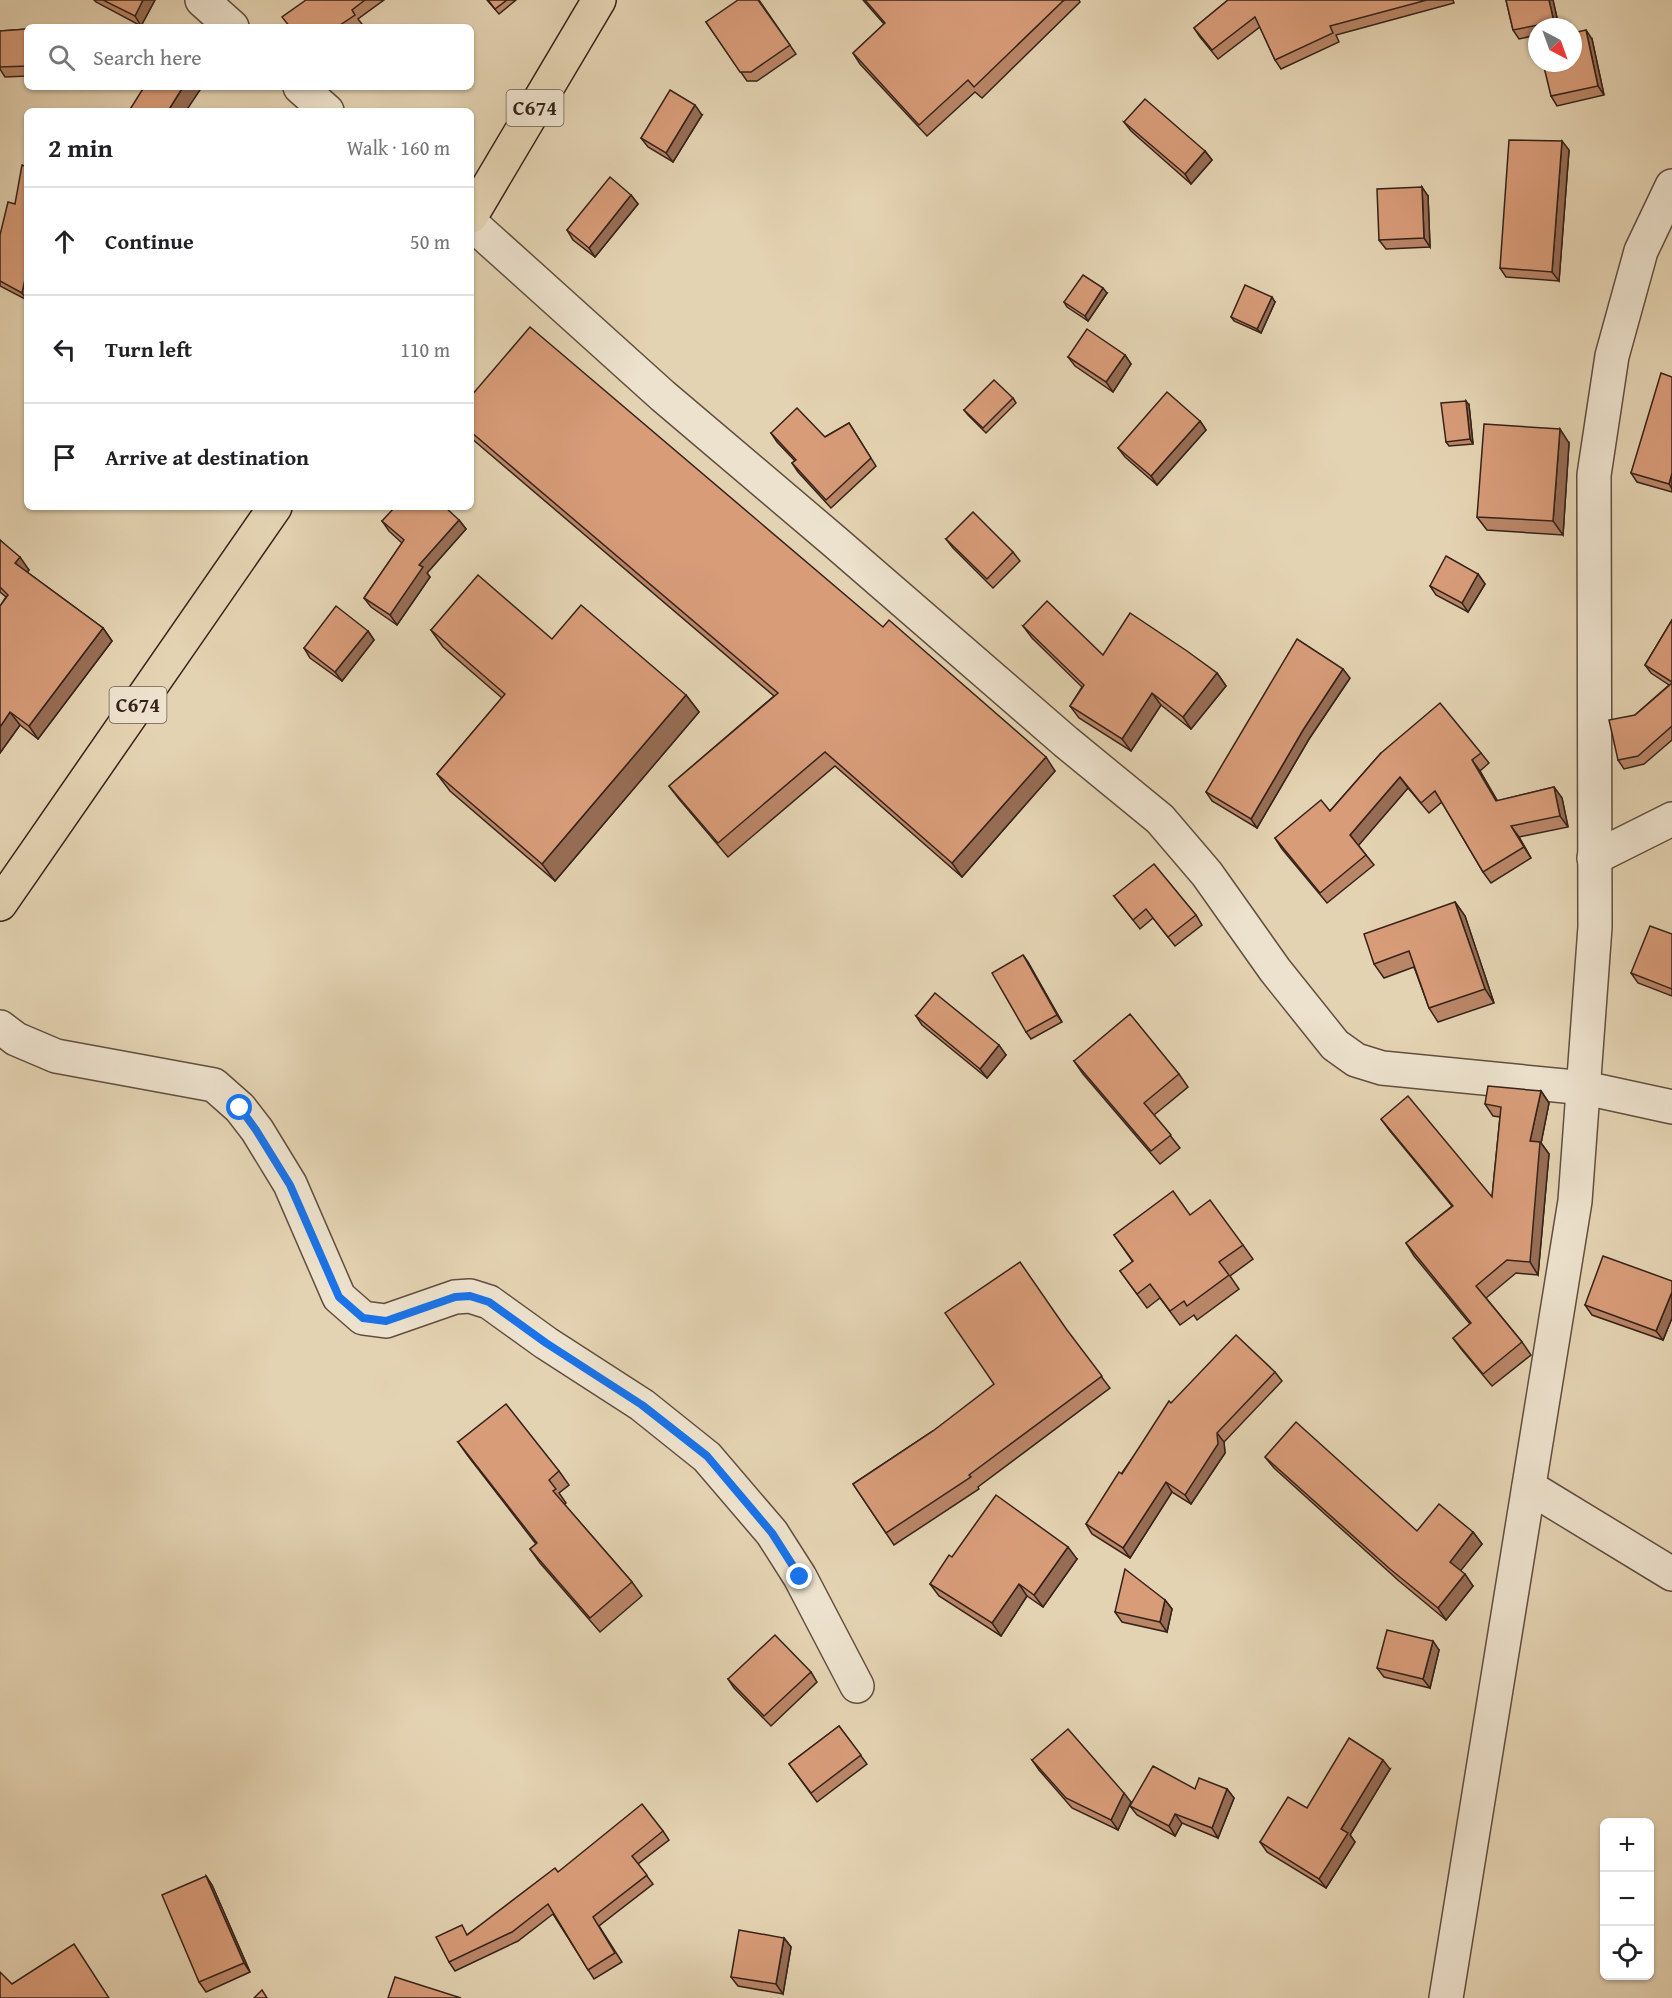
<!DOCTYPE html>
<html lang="en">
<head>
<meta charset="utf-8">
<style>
	:root { --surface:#fff; --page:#f2f2f2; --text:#202124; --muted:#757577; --line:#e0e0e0 }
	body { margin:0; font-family:"Gentium Book Plus",serif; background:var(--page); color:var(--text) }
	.controls { position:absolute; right:18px; bottom:18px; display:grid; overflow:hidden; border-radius:9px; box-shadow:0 2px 4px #0004 }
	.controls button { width:54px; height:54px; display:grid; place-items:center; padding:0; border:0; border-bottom:2px solid var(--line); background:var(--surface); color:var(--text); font:30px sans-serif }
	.compass { position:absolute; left:1528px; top:18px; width:54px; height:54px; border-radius:50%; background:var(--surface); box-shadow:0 2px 4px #0004; rotate:139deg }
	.stop { position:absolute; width:18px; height:18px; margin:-14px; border:4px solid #1a73e8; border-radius:50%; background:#fff }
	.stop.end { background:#1a73e8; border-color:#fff; box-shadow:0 2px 6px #0008 }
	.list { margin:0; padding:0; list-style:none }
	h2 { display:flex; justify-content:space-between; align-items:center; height:78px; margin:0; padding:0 24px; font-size:26px }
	h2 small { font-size:20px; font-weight:400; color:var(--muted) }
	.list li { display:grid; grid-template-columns:39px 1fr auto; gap:18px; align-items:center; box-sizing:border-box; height:108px; padding:0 24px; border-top:2px solid var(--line) }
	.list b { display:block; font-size:22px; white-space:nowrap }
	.list em { font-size:20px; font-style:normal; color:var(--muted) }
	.icon { flex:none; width:33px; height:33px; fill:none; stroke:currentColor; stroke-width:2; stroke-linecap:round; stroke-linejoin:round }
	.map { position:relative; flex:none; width:1672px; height:1998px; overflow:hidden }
	.search { position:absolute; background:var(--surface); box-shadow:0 2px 4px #0004; left:24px; top:24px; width:450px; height:66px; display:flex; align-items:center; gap:15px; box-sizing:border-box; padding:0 21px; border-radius:9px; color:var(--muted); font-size:22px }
	.panel { position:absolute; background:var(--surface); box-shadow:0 2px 4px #0004; left:24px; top:108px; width:450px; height:402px; border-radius:9px }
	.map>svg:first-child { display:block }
</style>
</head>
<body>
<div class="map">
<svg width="1672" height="1998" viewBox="0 0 1672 1998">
	<rect width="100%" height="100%" fill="#e4d3b2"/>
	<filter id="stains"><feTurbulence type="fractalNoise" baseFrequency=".00333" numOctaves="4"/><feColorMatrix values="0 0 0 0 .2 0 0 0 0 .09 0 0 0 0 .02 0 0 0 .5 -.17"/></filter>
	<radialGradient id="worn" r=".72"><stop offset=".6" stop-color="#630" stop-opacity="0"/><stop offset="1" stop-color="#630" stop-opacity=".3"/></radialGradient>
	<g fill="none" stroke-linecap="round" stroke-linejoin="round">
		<defs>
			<g id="minor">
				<polyline points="202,0 232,27"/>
				<polyline points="300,87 327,111"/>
				<polyline points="471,223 663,396 834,541 1066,742 1160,819 1207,874 1275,970 1335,1045 1356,1060 1382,1068 1585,1088 1672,1107"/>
				<polyline points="1594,858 1672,819"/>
				<polyline points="0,1027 16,1039 56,1056 214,1085 240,1108 257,1130 290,1184 339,1297 363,1318 386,1321 455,1297 470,1296 489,1302 546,1343 642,1405 707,1457 772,1533 800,1577 857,1686"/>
				<polyline points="1529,1487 1672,1574"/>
				<polyline points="1446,1998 1575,1201 1595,927 1594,475 1612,356 1641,251 1672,186"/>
			</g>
			<g id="major">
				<polyline points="471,216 599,0"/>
				<polyline points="0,904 275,507"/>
			</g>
		</defs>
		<use href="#minor" stroke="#624e40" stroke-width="36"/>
		<use href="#major" stroke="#36221a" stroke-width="36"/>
		<use href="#minor" stroke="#ede2cd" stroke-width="33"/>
		<use href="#major" stroke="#e4d3b2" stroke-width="33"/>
	</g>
	<g fill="#ba8668" stroke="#36221a" stroke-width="1.5">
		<polygon points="94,0 155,0 141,26 96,2"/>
		<polygon points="306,0 384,0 358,19 362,24 358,27 290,27"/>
		<polygon points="487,0 516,0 499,14"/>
		<polygon points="759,0 796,54 757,81 747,81 706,22"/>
		<polygon points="863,0 1079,0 1080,2 982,98 975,92 927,136 860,64 853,53 884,24"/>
		<polygon points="1228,0 1453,0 1454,3 1336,35 1339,42 1281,69 1275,60 1260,27 1218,59 1200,37 1194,28"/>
		<polygon points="1506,0 1553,0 1559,27 1537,27 1537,35 1519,39 1513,30"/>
		<polygon points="27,29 27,76 5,77 0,69 0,31"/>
		<polygon points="1592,39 1604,95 1557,106 1551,96"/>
		<polygon points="702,115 673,162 648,147 641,138"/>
		<polygon points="1124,122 1205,151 1212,160 1191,184 1131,131"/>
		<polygon points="1569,150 1559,281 1506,277 1500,268"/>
		<polygon points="27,167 27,300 0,286 0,235 15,204"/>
		<polygon points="631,195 638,204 595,257 573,240 567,230"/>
		<polygon points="1428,196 1430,247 1386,249 1379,240"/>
		<polygon points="1107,293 1088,321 1067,307 1064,302"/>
		<polygon points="1275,302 1261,333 1234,321 1231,317"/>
		<polygon points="1125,355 1131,364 1113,392 1075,366 1068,357"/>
		<polygon points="1672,377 1672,492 1637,482 1631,473"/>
		<polygon points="471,396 883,627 1055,771 962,877 835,766 728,857 679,799 669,786 774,696 471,438"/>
		<polygon points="1013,398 1016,403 986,433 968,415 964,410"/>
		<polygon points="1469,405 1473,444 1449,446 1446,442"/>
		<polygon points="1200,421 1206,430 1157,485 1125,457 1118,448"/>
		<polygon points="849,423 876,466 831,508 798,472 792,463 795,461 777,442 771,433 825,437"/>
		<polygon points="1569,443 1563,535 1487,530 1477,517"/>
		<polygon points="459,520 466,529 427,573 430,577 397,625 371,607 364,598 402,543 389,531 382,521"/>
		<polygon points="946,539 1013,552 1020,561 993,588 953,548"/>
		<polygon points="0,540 29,570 27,572 103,628 112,641 38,739 20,725 0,753 0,606 6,597 0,592"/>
		<polygon points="1478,574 1485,584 1468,612 1436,595 1430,586"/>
		<polygon points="1672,620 1672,740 1644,764 1624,769 1618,760 1635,715 1669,685 1651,673 1645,665"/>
		<polygon points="1023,626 1103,655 1217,673 1226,686 1191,729 1161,705 1131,751 1079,718 1070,706 1082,687 1032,638"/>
		<polygon points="431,630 552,639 686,695 699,712 555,881 450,791 437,774 502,698 443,647"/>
		<polygon points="368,631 374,640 342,681 310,658 304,648"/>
		<polygon points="1350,678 1309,739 1257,828 1212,801 1206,792"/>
		<polygon points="1381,753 1481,753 1489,763 1480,771 1497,801 1554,787 1562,798 1568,827 1519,837 1531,858 1491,883 1483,872 1442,802 1429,813 1408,788 1358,845 1374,865 1327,903 1282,849 1275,838 1330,811"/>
		<polygon points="1114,896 1196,915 1202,925 1175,946 1153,918 1140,929"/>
		<polygon points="1455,902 1465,916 1494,1003 1438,1022 1429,1008 1414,967 1384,978 1374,964"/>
		<polygon points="1672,934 1672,996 1638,983 1631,973"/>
		<polygon points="1023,955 1062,1022 1031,1039 1026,1032"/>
		<polygon points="916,1016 1006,1055 987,1078 922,1025"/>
		<polygon points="1074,1061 1179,1074 1188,1087 1154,1115 1180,1148 1160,1164 1083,1074"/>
		<polygon points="1541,1091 1549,1103 1541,1143 1549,1154 1538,1275 1516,1273 1486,1298 1522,1342 1531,1355 1492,1386 1462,1350 1453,1338 1470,1324 1414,1256 1406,1243 1452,1206 1390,1131 1381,1119 1492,1197 1500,1117 1493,1116 1485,1104"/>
		<polygon points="1190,1215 1243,1245 1253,1259 1230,1276 1239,1289 1197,1320 1194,1315 1180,1325 1160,1298 1147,1308 1120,1271 1133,1262 1114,1235"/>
		<polygon points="1672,1281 1672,1318 1663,1340 1592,1315 1585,1305"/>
		<polygon points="1069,1334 1110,1388 978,1487 979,1489 894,1545 853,1484 933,1431"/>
		<polygon points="1275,1372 1282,1381 1224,1442 1225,1453 1191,1504 1172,1492 1130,1558 1092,1534 1086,1524 1171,1403"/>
		<polygon points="458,1442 559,1471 569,1485 559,1493 566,1503 564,1504 632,1582 642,1596 600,1632 540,1563 530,1549 536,1544 468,1456"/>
		<polygon points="1265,1457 1417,1531 1473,1532 1482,1544 1460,1570 1473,1586 1446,1620 1399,1581 1274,1468"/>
		<polygon points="952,1557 1077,1559 1043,1607 1027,1596 1001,1636 939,1596 930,1584"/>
		<polygon points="1165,1600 1172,1609 1167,1632 1122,1622 1115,1612"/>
		<polygon points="1439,1650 1430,1688 1384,1677 1377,1668"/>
		<polygon points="811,1672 817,1682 771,1726 734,1688 728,1679"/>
		<polygon points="839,1726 867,1764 817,1802 789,1764"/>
		<polygon points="1032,1760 1131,1802 1118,1830 1072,1808 1039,1770"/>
		<polygon points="1390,1769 1350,1835 1355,1842 1326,1888 1267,1852 1260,1842 1307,1808"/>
		<polygon points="1227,1789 1234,1798 1218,1838 1182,1823 1175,1836 1137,1815 1130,1806"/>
		<polygon points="663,1831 669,1840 638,1864 653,1884 599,1926 622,1962 594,1979 553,1914 518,1941 455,1971 449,1962 468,1934 558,1872"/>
		<polygon points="206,1876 212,1885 250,1972 206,1992 199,1982"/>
		<polygon points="784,1938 791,1947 783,1994 738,1986 731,1977"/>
	</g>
	<g fill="#976d55" stroke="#36221a" stroke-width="1.5">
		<polygon points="143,0 155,0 141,26 135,16"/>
		<polygon points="1549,0 1553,0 1559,27 1557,27 1554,22"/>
		<polygon points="1586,30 1592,39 1604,95 1598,86"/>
		<polygon points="183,87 202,87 186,111 168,111"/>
		<polygon points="695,105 702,115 673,162 666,153"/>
		<polygon points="1562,141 1569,150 1559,281 1552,272"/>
		<polygon points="1205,151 1212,160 1191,184 1185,174"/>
		<polygon points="1422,187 1428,196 1430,247 1424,238"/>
		<polygon points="631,195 638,204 595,257 589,248"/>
		<polygon points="27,270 27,300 22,293"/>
		<polygon points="1103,288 1107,293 1088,321 1085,316"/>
		<polygon points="1272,297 1275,302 1261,333 1257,329"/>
		<polygon points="1125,355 1131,364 1113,392 1106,382"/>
		<polygon points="1466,401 1469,405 1473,444 1470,439"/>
		<polygon points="1200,421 1206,430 1157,485 1151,476"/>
		<polygon points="1560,429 1569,443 1563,535 1553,521"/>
		<polygon points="1672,473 1672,489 1669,484"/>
		<polygon points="459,520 466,529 427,573 430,577 397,625 390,615 419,565"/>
		<polygon points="20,557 29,570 24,576 15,563"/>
		<polygon points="1478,574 1485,584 1468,612 1462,603"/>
		<polygon points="103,628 112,641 38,739 29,726"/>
		<polygon points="368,631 374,640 342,681 335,672"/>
		<polygon points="1343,669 1350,678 1309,739 1257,828 1251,819 1303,730"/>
		<polygon points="1217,673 1226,686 1191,729 1183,717"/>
		<polygon points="1152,693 1161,705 1131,751 1122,739"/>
		<polygon points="686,695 699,712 555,881 542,864"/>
		<polygon points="10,712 20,725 0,753 0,727"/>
		<polygon points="1046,757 1055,771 962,877 952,863"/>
		<polygon points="1472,760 1480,771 1504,812 1496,801"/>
		<polygon points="1400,777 1408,788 1358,846 1350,835"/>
		<polygon points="1554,787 1562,798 1568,827 1560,816"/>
		<polygon points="1511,826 1519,837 1531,858 1524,847"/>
		<polygon points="1455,902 1465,916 1494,1003 1485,989"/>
		<polygon points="1023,955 1028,962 1062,1022 1057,1015"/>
		<polygon points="999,1045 1006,1055 987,1078 980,1069"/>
		<polygon points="1541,1091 1549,1103 1541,1143 1549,1154 1538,1275 1530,1262 1530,1141"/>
		<polygon points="1672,1292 1672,1318 1663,1340 1656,1331"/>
		<polygon points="1217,1433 1224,1442 1225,1453 1191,1504 1185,1495"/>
		<polygon points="1166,1482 1172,1492 1130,1558 1123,1548"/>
		<polygon points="1473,1532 1482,1544 1458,1574 1450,1562"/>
		<polygon points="1068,1547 1077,1559 1043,1607 1034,1595"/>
		<polygon points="1465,1574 1473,1586 1446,1620 1438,1608"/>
		<polygon points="1019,1584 1027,1596 1001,1636 992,1623"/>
		<polygon points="1165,1600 1172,1609 1167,1632 1160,1622"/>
		<polygon points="1433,1641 1439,1650 1430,1688 1423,1679"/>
		<polygon points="1383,1760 1390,1769 1350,1835 1355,1842 1326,1888 1319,1879 1341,1829"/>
		<polygon points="1227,1789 1234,1798 1218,1838 1212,1828"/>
		<polygon points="1124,1793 1131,1802 1118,1830 1111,1820"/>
		<polygon points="1175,1814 1182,1823 1175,1836 1169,1826"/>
		<polygon points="206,1876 212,1885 250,1972 244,1963"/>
		<polygon points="784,1938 791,1947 783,1994 776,1984"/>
	</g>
	<g fill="#d89c79" stroke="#36221a" stroke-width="1.5">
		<polygon points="103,0 143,0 135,16"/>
		<polygon points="306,0 365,0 352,10 355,15 337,27 290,27 282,17"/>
		<polygon points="488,0 507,0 495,9"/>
		<polygon points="738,0 758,0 790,45 751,72 740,72 706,22"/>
		<polygon points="865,0 1064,0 974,87 968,80 919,125 853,53 885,23"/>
		<polygon points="1228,0 1427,0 1330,26 1333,33 1275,60 1255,17 1212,50 1194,28"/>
		<polygon points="1506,0 1549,0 1554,22 1513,30"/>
		<polygon points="27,29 27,66 0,67 0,31"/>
		<polygon points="1586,30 1598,86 1551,96 1543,63 1573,63 1573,33"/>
		<polygon points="144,87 183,87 168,111 129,111"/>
		<polygon points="670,90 695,105 666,153 641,138"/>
		<polygon points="1145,99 1205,151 1185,174 1124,122"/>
		<polygon points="1509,140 1562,141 1552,272 1500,268"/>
		<polygon points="22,165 27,167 27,270 22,293 0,281 0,235 8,202 15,204"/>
		<polygon points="610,177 631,195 589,248 567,230"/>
		<polygon points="1422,187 1424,238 1379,240 1377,189"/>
		<polygon points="1083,275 1103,288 1085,316 1064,302"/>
		<polygon points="1245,285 1272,297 1257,329 1231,317"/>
		<polygon points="530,327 883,627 889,620 1046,757 952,863 825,752 718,843 669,786 778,693 471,432 471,396"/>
		<polygon points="1087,329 1125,355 1106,382 1068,357"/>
		<polygon points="1661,373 1672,377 1672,473 1669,484 1631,473"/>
		<polygon points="994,380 1013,398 983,428 964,410"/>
		<polygon points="1167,392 1200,421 1151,476 1118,448"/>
		<polygon points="1466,401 1470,439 1446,442 1441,403"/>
		<polygon points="797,408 825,437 849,423 871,458 826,500 792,463 796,460 771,433"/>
		<polygon points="1484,424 1560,429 1553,521 1477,517"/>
		<polygon points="395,507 445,507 459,520 419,565 423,567 390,615 364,598 404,540 382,521"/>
		<polygon points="973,512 1013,552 987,579 946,539"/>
		<polygon points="0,540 20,557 15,563 103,628 29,726 10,712 0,727 0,606 8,595 0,587"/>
		<polygon points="1446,556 1478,574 1462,603 1430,586"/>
		<polygon points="478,575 552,639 581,605 686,695 542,864 437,774 505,694 431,630"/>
		<polygon points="1047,601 1103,655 1130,613 1187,651 1217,673 1183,717 1152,693 1122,739 1070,706 1084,685 1023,626"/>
		<polygon points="336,606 368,631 335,672 304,648"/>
		<polygon points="1672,620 1672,682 1645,665"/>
		<polygon points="1297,639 1343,669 1303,730 1251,819 1206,792"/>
		<polygon points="1672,683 1672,726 1638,756 1618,760 1609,720 1635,715"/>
		<polygon points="1440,703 1481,753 1472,760 1496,801 1554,787 1560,816 1511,826 1524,847 1483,872 1435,791 1421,803 1400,777 1350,835 1366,855 1320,893 1275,838 1321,800 1330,811 1381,753"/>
		<polygon points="1154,864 1196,915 1168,937 1146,909 1133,920 1114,896"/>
		<polygon points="1455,902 1485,989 1429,1008 1409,951 1374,964 1364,934"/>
		<polygon points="1650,926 1672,934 1672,989 1631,973"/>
		<polygon points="1023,955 1057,1015 1026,1032 992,973"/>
		<polygon points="935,993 999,1045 980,1069 916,1016"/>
		<polygon points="1130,1014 1179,1074 1144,1103 1171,1135 1151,1151 1074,1061"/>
		<polygon points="1488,1086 1541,1091 1530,1141 1540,1142 1530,1262 1507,1260 1476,1286 1522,1342 1483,1374 1453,1338 1471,1323 1406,1243 1453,1206 1381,1119 1408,1096 1492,1197 1501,1107 1485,1104"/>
		<polygon points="1173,1191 1190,1215 1210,1200 1243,1245 1219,1262 1229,1275 1187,1306 1184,1301 1170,1311 1150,1284 1137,1294 1120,1271 1133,1261 1114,1235"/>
		<polygon points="1603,1256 1672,1281 1672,1292 1656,1331 1585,1305"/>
		<polygon points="1020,1262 1067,1330 1102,1376 969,1475 971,1477 886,1533 853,1484 933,1431 994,1384 945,1313"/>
		<polygon points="1236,1335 1275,1372 1217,1433 1218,1444 1185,1495 1166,1482 1123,1548 1086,1524 1119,1472 1122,1474 1169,1401 1171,1403"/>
		<polygon points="506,1404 559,1471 549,1480 556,1489 553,1491 632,1582 590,1618 530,1549 537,1543 458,1442"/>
		<polygon points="1296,1422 1417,1531 1439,1504 1473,1532 1450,1562 1465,1574 1438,1608 1390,1569 1265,1457"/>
		<polygon points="996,1495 1068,1547 1034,1595 1019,1584 992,1623 930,1584 949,1555 952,1557"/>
		<polygon points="1125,1569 1165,1600 1160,1622 1115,1612"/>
		<polygon points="1387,1630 1433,1641 1423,1679 1377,1668"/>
		<polygon points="775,1635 811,1672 764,1716 728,1679"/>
		<polygon points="839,1726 861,1755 811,1793 789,1764"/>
		<polygon points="1068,1729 1124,1793 1111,1820 1066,1798 1032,1760"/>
		<polygon points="1349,1738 1383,1760 1341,1829 1348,1833 1319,1879 1260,1842 1288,1797 1307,1808"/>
		<polygon points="1153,1766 1195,1789 1199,1778 1227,1789 1212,1828 1175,1814 1169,1826 1130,1806"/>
		<polygon points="642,1804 663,1831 632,1856 647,1875 593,1917 615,1953 588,1970 548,1904 512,1932 449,1962 436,1937 462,1925 467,1935 555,1868 558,1872"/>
		<polygon points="206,1876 244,1963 199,1982 162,1895"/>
		<polygon points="739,1930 784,1938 776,1984 731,1977"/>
		<polygon points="74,1944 109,1998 0,1998 0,1972 12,1984"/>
		<polygon points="395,1977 461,1998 388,1998"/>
		<polygon points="262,1990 267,1998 254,1998"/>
	</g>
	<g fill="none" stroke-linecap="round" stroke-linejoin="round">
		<polyline stroke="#1a73e8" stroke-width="8" points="240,1108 256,1130 290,1185 339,1297 363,1318 386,1321 455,1297 470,1296 489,1302 546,1343 642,1405 707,1456 772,1533 800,1577"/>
	</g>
	<g text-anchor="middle" stroke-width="4.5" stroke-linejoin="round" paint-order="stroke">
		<g fill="#ede2cd" stroke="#6d5c50" stroke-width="1.5">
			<rect x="506.5" y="90" width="57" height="36" rx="4.5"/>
			<rect x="109.5" y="687" width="57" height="36" rx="4.5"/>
		</g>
		<g font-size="21" font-weight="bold" fill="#36221a">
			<text x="535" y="115">C674</text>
			<text x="138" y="712">C674</text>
		</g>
	</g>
	<rect width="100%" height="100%" filter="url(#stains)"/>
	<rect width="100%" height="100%" fill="url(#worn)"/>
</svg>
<div class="controls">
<button>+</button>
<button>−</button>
<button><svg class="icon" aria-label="locate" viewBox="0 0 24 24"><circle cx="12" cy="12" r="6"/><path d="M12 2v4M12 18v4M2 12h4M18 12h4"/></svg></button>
</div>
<svg class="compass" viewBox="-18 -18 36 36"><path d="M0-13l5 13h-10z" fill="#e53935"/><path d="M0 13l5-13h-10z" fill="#757577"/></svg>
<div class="stop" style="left:240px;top:1108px"></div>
<div class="stop end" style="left:800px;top:1577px"></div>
<div class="search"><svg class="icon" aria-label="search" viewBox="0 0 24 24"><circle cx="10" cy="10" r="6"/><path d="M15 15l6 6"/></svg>Search here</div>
<section class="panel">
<h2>2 min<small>Walk · 160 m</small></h2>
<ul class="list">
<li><svg class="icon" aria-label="ahead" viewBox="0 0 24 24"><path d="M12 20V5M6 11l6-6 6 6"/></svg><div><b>Continue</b></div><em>50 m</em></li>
<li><svg class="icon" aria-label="left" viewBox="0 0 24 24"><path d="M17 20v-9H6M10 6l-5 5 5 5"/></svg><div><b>Turn left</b></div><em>110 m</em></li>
<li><svg class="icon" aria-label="arrive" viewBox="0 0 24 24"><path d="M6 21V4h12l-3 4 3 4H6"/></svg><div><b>Arrive at destination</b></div></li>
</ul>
</section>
</div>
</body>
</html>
